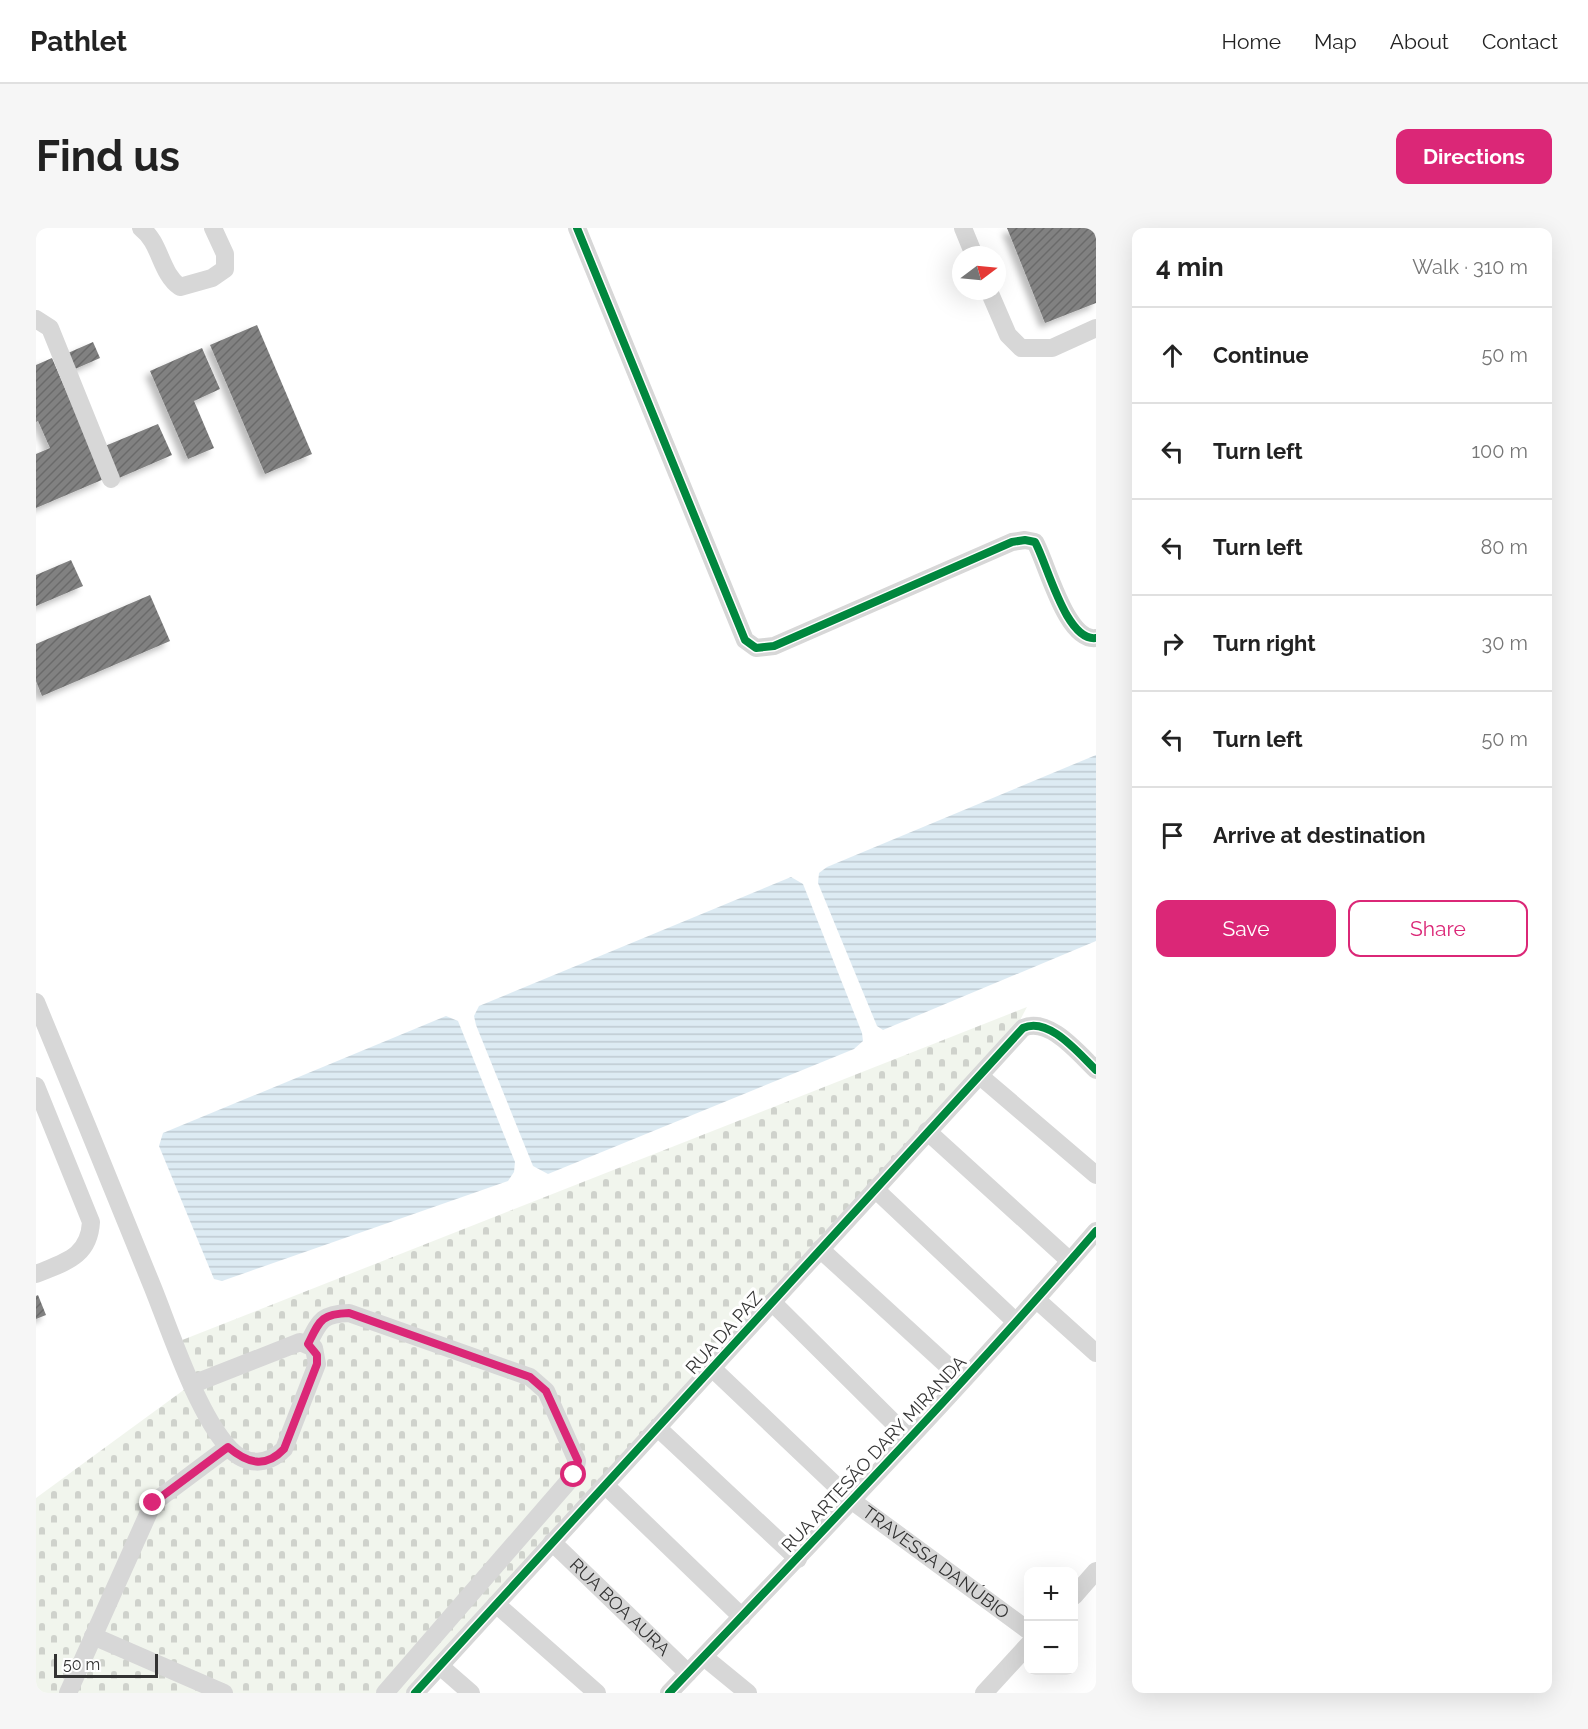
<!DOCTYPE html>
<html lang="en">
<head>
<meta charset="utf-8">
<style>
	:root { --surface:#fff; --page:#f6f6f6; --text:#222; --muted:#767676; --line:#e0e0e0; --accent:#db2777 }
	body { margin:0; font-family:Raleway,sans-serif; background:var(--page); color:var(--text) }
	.controls { position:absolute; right:18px; bottom:18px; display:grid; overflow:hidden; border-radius:12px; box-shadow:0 6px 24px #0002 }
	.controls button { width:54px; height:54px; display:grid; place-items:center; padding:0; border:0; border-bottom:2px solid var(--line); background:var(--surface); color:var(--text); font:30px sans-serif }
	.compass { position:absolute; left:916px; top:18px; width:54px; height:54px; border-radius:50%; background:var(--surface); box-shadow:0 6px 24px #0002; rotate:74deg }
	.scale { position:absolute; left:18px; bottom:15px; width:104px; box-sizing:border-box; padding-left:6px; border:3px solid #333; border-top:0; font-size:16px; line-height:21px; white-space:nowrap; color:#333; -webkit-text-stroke:4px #fff; paint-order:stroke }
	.stop { position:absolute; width:18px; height:18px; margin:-14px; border:4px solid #db2777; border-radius:50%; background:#fff }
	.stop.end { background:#db2777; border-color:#fff; box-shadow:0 2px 6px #0008 }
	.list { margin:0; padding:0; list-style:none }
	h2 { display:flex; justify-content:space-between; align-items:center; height:78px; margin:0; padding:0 24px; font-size:26px }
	h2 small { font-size:20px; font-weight:400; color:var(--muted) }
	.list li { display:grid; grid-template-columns:39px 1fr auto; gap:18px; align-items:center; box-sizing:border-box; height:96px; padding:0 24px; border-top:2px solid var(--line) }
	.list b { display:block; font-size:22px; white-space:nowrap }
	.list em { font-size:20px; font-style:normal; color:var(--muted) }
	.actions { display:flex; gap:12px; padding:18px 24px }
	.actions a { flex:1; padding:14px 0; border:2px solid var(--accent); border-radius:12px; text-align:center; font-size:21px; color:var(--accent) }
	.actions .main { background:var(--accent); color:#fff }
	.icon { flex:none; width:33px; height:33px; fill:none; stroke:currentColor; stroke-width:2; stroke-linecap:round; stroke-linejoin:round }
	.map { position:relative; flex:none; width:1060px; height:1465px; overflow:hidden; border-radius:12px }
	header { display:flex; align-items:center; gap:36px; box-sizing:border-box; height:84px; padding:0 30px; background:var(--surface); border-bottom:2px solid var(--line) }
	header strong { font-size:28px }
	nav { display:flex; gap:33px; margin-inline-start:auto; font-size:21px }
	.intro { display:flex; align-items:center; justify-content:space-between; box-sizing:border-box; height:144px; padding:0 36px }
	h1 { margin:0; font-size:42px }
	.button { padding:15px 27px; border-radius:12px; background:var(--accent); color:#fff; font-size:21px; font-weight:700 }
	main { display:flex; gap:36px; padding:0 36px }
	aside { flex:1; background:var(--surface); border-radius:12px; box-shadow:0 6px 24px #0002 }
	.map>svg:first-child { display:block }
</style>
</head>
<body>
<header>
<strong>Pathlet</strong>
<nav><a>Home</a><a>Map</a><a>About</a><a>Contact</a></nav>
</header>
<div class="intro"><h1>Find us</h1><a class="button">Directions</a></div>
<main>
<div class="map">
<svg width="1060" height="1465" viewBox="0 0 1060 1465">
	<defs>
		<pattern id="cemetery-stones" width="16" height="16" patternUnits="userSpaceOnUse" patternTransform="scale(1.5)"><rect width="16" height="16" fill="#f1f5ed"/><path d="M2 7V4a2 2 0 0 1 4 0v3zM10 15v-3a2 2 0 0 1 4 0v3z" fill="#cfd2cc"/></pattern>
		<pattern id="water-rules" width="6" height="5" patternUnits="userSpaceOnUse" patternTransform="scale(1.5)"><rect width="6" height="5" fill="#ddebf3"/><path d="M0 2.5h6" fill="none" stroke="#becad1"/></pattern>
		<pattern id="building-hatch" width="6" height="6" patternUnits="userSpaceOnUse" patternTransform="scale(1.5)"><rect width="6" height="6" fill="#818181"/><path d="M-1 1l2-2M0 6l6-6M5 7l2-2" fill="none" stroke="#6a6a6a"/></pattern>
		<filter id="shadow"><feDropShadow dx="-5" dy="5" stdDeviation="3" flood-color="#0004"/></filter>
	</defs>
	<rect width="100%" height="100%" fill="#fff"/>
	<polygon fill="url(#cemetery-stones)" points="991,779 983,794 370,1465 0,1465 0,1270 149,1161 131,1118"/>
	<g fill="url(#water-rules)">
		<polygon points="1060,527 1060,713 847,802 841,798 782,655 783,645 791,639"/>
		<polygon points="755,649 767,656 826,805 827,813 818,821 512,946 497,938 440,797 438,788 443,778"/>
		<polygon points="410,788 422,793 479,934 478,944 472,953 186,1053 178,1051 123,918 127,905"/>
	</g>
	<g fill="url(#building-hatch)" filter="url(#shadow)">
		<polygon points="971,0 1060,0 1060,75 1009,95"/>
		<polygon points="221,97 276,226 229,246 174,117"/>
		<polygon points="57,114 64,130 39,141 32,125"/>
		<polygon points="166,120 184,161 158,173 178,220 152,231 114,143"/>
		<polygon points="16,130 68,251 0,280 0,226 14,220 2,193 0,194 0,137"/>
		<polygon points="122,196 136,227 83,250 69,218"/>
		<polygon points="35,332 47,358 0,378 0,347"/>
		<polygon points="114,367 134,413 6,468 0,453 0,416"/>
		<polygon points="2,1067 10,1087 0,1091 0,1068"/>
	</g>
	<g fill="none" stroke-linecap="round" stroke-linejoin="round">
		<g stroke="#d7d7d7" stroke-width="18">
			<path d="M105,0C125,15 124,45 144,59L176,50L189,41V26L177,0"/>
			<path d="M541,0L709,412L720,420L738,418L976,314L989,312L999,314C1011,335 1030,414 1060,410"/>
			<polyline points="927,0 938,27"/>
			<polyline points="953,63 972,107 985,120 1016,120 1060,100"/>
			<polyline points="0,91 14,100 75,251"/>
			<path d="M0,774C39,869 79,965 117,1060C135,1105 161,1185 193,1220C210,1238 231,1238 248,1221L281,1136L278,1120L264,1114L157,1156"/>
			<polyline points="944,848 1060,947"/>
			<path d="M0,858L55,994C53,1029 29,1034 0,1046"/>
			<polyline points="891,903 1034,1033"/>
			<polyline points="839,961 980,1094"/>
			<polyline points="784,1021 926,1151"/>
			<polyline points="1001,1072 1060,1125"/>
			<polyline points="736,1074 873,1210"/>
			<path d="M272,1116C284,1092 286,1086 313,1085L494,1149L510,1163L541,1233L538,1247L349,1465"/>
			<path id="s1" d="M676,1140L815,1272L993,1403"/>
			<polyline points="623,1201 762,1331"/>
			<polyline points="569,1257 706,1389"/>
			<path id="s2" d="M516,1314L652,1445"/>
			<polyline points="1038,1368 1060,1343"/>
			<polyline points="460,1376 561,1465"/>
			<polyline points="57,1408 188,1465"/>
			<polyline points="668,1429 712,1465"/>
			<polyline points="404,1438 435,1465"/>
			<polyline points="32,1465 117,1275 192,1219"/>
			<path d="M379,1465L987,800C1013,788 1043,826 1060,842"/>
			<path d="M633,1465C777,1313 923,1162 1060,1003"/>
			<polyline points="948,1465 993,1416"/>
		</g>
		<defs>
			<g id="cycleway">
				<path d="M541,0L709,412L720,420L738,418L976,314L989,312L999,314C1011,335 1030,414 1060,410"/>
				<path d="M379,1465L987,800C1013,788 1043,826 1060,842"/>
				<path d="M633,1465C777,1313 923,1162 1060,1003"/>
			</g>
		</defs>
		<use href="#cycleway" stroke="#fff" stroke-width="11"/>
		<use href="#cycleway" stroke="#00873e" stroke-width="8"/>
	</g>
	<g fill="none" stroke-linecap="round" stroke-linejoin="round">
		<path stroke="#db2777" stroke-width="8" d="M117,1275L192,1219C211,1235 229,1241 248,1221L281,1136V1127L272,1116C284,1092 285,1086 313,1085L494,1149L510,1163L542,1233L538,1247"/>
	</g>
	<g text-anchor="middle" stroke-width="6" stroke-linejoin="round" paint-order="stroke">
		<g font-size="18" fill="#333" stroke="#fff">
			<text transform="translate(688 1105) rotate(-48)" y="6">RUA DA PAZ</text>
			<text transform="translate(838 1226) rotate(-47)" y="6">RUA ARTESÃO DARY MIRANDA</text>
			<text dy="6" stroke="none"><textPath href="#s1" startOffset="297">TRAVESSA DANÚBIO</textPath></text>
			<text dy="6" stroke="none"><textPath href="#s2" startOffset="94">RUA BOA AURA</textPath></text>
		</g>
	</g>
</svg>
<div class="controls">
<button>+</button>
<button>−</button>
</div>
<svg class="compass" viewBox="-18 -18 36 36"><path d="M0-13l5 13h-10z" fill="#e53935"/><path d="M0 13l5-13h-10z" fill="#767676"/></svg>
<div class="scale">50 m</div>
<div class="stop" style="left:538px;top:1247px"></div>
<div class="stop end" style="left:117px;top:1275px"></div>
</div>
<aside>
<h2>4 min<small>Walk · 310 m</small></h2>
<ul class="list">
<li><svg class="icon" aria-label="ahead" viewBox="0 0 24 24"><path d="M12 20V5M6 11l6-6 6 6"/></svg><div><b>Continue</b></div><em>50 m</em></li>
<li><svg class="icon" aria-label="left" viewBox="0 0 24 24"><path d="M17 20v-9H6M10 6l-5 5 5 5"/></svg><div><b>Turn left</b></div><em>100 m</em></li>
<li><svg class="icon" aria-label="left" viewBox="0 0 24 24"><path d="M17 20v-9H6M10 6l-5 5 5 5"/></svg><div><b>Turn left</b></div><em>80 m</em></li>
<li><svg class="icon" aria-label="right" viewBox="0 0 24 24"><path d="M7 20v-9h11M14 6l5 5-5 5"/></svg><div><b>Turn right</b></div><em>30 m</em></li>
<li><svg class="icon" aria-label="left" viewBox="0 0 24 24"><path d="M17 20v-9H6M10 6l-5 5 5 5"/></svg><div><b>Turn left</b></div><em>50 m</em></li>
<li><svg class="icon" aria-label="arrive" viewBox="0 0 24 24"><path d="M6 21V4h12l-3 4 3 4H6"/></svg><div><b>Arrive at destination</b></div></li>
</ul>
<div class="actions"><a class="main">Save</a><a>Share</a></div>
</aside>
</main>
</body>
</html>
